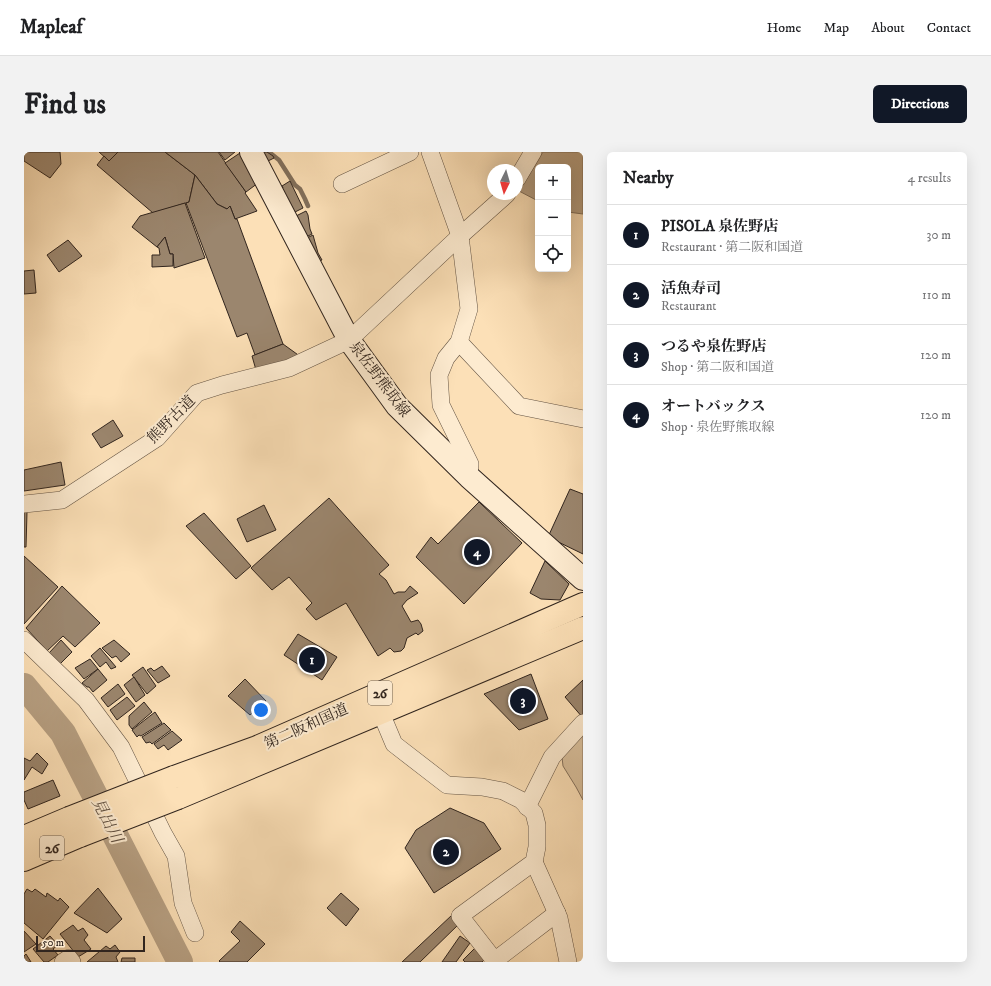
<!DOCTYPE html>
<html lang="en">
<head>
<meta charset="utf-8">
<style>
	:root { --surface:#fff; --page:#f2f2f2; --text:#202124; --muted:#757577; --line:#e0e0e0; --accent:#111827 }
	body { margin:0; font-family:"IM FELL DW Pica","Noto Serif JP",serif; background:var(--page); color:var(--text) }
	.controls { position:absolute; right:12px; top:12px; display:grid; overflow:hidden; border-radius:6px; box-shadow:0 4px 16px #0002 }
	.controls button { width:36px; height:36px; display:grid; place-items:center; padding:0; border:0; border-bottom:1px solid var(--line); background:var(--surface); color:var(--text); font:20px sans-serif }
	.compass { position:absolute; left:463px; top:12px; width:36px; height:36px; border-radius:50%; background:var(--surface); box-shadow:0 4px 16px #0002; rotate:185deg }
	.scale { position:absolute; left:12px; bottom:10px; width:109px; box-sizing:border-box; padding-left:4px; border:2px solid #31251e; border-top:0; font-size:11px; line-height:14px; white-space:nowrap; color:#31251e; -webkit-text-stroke:3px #fdebd0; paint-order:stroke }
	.you { position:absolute; left:237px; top:558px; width:14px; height:14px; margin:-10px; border:3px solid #fff; border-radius:50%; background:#1a73e8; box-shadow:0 0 0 6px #1a73e833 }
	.badge { display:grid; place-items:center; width:26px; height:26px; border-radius:50%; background:var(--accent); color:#fff; font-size:13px; font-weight:700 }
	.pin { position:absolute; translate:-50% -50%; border:2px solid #fff; box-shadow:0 1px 4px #0006 }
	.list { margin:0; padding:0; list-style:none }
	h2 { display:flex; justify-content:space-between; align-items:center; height:52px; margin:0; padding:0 16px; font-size:17px }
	h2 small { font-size:13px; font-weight:400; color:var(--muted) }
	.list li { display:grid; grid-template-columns:26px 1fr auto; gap:12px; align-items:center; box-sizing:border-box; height:60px; padding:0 16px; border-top:1px solid var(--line) }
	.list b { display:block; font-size:15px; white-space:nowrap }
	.list p { margin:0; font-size:13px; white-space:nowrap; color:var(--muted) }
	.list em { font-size:13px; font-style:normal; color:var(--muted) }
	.icon { flex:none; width:22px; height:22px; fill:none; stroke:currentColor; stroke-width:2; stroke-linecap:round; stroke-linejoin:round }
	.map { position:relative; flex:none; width:559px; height:810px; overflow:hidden; border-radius:6px }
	header { display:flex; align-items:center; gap:24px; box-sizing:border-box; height:56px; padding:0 20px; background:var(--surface); border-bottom:1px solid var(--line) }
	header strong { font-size:19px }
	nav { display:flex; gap:22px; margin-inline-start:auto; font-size:14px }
	.intro { display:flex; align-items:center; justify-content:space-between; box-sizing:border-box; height:96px; padding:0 24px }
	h1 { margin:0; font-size:28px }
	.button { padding:10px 18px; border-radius:6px; background:var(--accent); color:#fff; font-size:14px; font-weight:700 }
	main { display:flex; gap:24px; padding:0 24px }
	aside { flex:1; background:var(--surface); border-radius:6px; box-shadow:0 4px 16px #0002 }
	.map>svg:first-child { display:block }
</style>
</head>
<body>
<header>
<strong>Mapleaf</strong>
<nav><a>Home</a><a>Map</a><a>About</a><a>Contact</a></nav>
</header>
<div class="intro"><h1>Find us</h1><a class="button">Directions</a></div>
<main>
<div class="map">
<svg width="559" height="810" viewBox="0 0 559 810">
	<rect width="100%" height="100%" fill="#fce0b7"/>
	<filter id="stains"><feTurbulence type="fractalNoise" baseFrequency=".005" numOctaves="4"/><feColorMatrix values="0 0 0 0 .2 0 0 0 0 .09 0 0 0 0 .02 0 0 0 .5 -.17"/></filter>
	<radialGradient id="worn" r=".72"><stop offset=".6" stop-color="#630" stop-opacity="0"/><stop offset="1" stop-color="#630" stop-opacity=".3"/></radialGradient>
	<polygon fill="#d9c09d" stroke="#85725e" points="559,578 559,648 552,635 539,614 538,605"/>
	<polygon fill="#b7a083" stroke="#816f5b" points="519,0 559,0 559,62 544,60 544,15 514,15 514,49 495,39"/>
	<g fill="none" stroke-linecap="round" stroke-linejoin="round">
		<polyline stroke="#816f5b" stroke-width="4.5" points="245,0 255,8 271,33 276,37 281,47 284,54"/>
		<polyline stroke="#b7a083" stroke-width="26" points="0,534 39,581 156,810"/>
	</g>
	<g fill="#9b866e" stroke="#31251e">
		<polygon points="0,0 36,0 37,12 26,26 0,9"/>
		<polygon points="75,0 94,0 85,9"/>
		<polygon points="94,0 141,0 171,23 165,50 129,61 73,13 80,4 85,9"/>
		<polygon points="141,0 194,0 222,40 221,41 233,59 211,67 206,54 203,57 193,52 171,23"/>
		<polygon points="195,0 211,0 201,8"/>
		<polygon points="237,0 243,0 249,4 250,6 242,10"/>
		<polygon points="216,1 226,15 234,31 222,40 201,11"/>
		<polygon points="171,23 193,52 203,57 206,54 211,67 213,67 259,192 231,203 223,181 213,185 162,51 165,50"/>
		<polygon points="266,29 279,56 269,61 257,37 259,36 258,34"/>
		<polygon points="161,51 181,106 150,116 149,102 146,102 141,85 133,95 108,75 116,64"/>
		<polygon points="282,59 284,63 286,77 288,82 280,86 270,65"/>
		<polygon points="289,83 294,101 298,108 293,110 281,87"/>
		<polygon points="141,85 146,102 149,102 149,114 128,115 128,103 136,103 135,96 133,95"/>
		<polygon points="44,88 58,104 35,120 23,103"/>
		<polygon points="10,118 12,141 0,142 0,119"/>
		<polygon points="259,192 277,205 232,218 228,204"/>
		<polygon points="89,268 99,284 77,296 68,282"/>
		<polygon points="37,310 41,333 0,339 0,318"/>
		<polygon points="546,337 559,342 559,402 524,385"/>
		<polygon points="305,346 365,413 355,422 362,428 370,442 374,440 381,440 386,434 394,441 383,448 378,454 387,470 394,468 397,472 399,479 394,483 392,481 383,486 380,496 377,499 370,500 366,496 354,504 322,451 292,468 282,457 288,451 265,425 248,438 227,416"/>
		<polygon points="455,350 498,391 440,452 392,405 407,385 414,392"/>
		<polygon points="240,353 252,378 223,390 213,367"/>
		<polygon points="0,359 3,360 2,395 0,395"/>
		<polygon points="180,361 227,414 212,427 162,374"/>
		<polygon points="0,404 34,435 0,472"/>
		<polygon points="521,409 545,432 536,448 517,447 506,441"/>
		<polygon points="38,434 76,471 51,495 39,484 23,499 2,476"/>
		<polygon points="274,482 313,505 298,528 260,503"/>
		<polygon points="37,488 48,500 36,512 25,501"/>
		<polygon points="90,488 106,502 97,510 92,504 88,506 78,496"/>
		<polygon points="76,496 92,515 87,517 82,510 76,515 67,504"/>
		<polygon points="66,507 74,517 60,527 51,516"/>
		<polygon points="138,514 146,524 134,531 123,518 127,516 130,519"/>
		<polygon points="119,515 132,534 123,542 108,523"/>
		<polygon points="74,517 83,528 69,540 65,535 63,535 58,531"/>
		<polygon points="507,522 524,567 495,578 460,542"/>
		<polygon points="110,525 121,543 112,550 100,533"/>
		<polygon points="221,527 242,549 226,563 204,544"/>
		<polygon points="559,528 559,566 541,545"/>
		<polygon points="94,532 101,542 84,555 77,546"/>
		<polygon points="103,545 111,554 93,568 86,558"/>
		<polygon points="120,550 128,560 108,577 105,573 105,564"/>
		<polygon points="131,560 138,571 117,584 115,583 113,585 108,578"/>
		<polygon points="140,571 147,578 128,592 126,590 122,591 118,585"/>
		<polygon points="148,579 158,588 144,598 140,593 134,597 130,592"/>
		<polygon points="13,601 24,612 18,622 8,615 0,628 0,606 6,609"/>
		<polygon points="29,628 36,644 4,657 0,648 0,640"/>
		<polygon points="426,656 460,671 477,697 410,741 381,696 392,678"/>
		<polygon points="74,736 98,767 83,781 50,761"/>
		<polygon points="3,737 8,740 11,737 22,745 23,741 34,749 36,746 45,755 19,787 0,771 0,742"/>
		<polygon points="317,741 335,757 322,774 303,756"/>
		<polygon points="428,763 435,772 396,810 378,810"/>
		<polygon points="216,769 241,792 223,810 196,810 195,809 216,789 207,780"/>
		<polygon points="49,773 54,779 59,776 64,783 60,788 67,797 54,805 36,782"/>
		<polygon points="0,779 12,792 0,800"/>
		<polygon points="26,784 34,793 29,797 34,803 24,810 20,810 9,797"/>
		<polygon points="436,784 446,791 432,810 418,810"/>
		<polygon points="91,793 96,800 92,805 94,810 63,810 82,794 86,797"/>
		<polygon points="451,796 460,808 458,810 441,810 439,808"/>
		<polygon points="2,802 7,810 0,810 0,804"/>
		<polygon points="98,806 111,806 111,810 97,810"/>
	</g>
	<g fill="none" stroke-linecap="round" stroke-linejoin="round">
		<defs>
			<g id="minor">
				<polyline points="406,0 436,84 445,157 435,190 422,206 415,223 417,253 446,312 445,325"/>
				<polyline points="493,27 509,0"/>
				<polyline points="318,32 386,0"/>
				<polyline points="435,190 495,254 559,267"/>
				<polyline points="0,352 38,348 133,286 173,241 198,233 265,216 325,188 436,84 483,42"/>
				<polyline points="0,488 62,548 97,595 139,681 152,704 159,751 171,781"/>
				<polyline points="357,561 370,592 423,633 458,635 479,639 497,648 510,661 513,673 513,695 510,710 436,764 471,809"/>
				<polyline points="503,655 528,605 559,571"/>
				<polyline points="510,710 535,766 544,810"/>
				<polyline points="39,810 45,806 48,810"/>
				<polyline points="469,810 533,761"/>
			</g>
			<polyline id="secondary" points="227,0 325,188 373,254 445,325 559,427"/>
			<g id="trunk">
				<polyline points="150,625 233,595 559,452"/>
				<polyline points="154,646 559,476"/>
				<polyline points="0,685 45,666"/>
				<polyline points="0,708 56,684"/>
			</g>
		</defs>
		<use href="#minor" stroke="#645444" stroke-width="18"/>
		<use href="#secondary" stroke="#31251e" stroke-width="24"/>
		<use href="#trunk" stroke="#31251e" stroke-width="24"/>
		<use href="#minor" stroke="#fdebd0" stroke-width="17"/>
		<use href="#secondary" stroke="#fdebd0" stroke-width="22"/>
		<use href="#trunk" stroke="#fce0b7" stroke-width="22"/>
		<defs>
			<g id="trunk-bridge">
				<polyline points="45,666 150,625"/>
				<polyline points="56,684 154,646"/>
			</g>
		</defs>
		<use href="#trunk-bridge" stroke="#31251e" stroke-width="24" stroke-linecap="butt"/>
		<use href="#trunk-bridge" stroke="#fce0b7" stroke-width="22"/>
	</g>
	<g text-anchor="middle" stroke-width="4" stroke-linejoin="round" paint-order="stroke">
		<g fill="#fdebd0" stroke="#6e6053" stroke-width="1">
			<rect x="344" y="529" width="24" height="24" rx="3"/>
			<rect x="16" y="684" width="24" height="24" rx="3"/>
		</g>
		<g font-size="14" font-weight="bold" fill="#31251e">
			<text x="356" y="546">26</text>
			<text x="28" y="701">26</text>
		</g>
		<g font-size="15" fill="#31251e" stroke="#fdebd0">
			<text transform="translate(356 227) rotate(53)" y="5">泉佐野熊取線</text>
			<text transform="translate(147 267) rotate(-45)" y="5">熊野古道</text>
			<text transform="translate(282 574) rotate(-24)" y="5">第二阪和国道</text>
		</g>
		<g font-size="16" font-style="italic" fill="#605041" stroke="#fdebd0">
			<text transform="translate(84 668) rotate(63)" y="6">見出川</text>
		</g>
	</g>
	<rect width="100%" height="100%" filter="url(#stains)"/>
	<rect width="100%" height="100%" fill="url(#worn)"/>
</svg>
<div class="controls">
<button>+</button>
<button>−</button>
<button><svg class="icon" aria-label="locate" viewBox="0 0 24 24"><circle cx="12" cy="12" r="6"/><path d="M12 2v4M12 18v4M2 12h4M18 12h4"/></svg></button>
</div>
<svg class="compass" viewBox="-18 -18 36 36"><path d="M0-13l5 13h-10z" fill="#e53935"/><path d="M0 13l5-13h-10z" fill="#757577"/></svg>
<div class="scale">50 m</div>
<div class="you"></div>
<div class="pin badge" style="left:288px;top:508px">1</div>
<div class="pin badge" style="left:422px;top:700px">2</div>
<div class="pin badge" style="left:499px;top:549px">3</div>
<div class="pin badge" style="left:453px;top:400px">4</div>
</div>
<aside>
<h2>Nearby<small>4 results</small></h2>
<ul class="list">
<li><span class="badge">1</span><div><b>PISOLA 泉佐野店</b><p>Restaurant · 第二阪和国道</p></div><em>30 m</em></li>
<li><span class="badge">2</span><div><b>活魚寿司</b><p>Restaurant</p></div><em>110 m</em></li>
<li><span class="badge">3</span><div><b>つるや泉佐野店</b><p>Shop · 第二阪和国道</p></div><em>120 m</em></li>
<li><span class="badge">4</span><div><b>オートバックス</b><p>Shop · 泉佐野熊取線</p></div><em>120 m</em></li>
</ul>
</aside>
</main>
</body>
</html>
